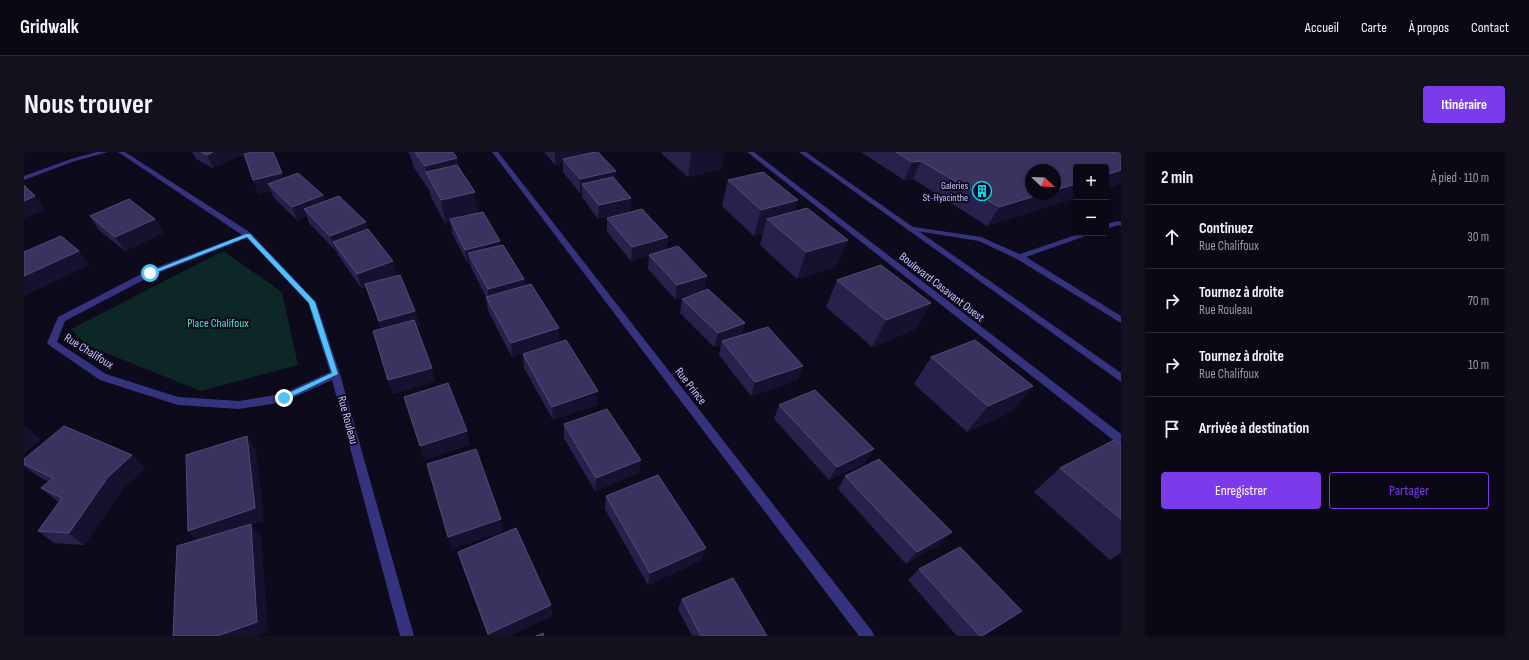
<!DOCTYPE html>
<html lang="fr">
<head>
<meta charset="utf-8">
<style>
	:root { --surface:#0a0815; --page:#13111e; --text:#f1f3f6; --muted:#999aa0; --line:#2a2934; --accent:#7c3aed }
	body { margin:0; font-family:"Sofia Sans Condensed",sans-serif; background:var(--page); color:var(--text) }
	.controls { position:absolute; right:12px; top:12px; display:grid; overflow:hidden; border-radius:4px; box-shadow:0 1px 3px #0004 }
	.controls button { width:36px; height:36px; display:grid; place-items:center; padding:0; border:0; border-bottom:1px solid var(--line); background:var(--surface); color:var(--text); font:20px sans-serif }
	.compass { position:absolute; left:1001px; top:12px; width:36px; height:36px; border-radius:50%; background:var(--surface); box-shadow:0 1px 3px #0004; rotate:113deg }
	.stop { position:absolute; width:12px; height:12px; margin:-9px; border:3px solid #4fc3f7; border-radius:50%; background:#fff }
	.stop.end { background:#4fc3f7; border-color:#fff; box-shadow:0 1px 4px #0008 }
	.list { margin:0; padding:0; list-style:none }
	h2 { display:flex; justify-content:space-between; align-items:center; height:52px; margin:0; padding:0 16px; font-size:17px }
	h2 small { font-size:13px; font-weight:400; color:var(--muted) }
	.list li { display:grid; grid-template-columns:26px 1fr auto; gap:12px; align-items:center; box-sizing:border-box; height:64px; padding:0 16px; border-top:1px solid var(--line) }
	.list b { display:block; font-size:15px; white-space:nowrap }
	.list p { margin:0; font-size:13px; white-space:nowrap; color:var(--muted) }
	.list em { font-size:13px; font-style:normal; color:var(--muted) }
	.actions { display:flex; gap:8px; padding:12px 16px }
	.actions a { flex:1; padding:9px 0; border:1px solid var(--accent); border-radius:4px; text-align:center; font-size:14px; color:var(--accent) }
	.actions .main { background:var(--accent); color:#fff }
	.icon { flex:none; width:22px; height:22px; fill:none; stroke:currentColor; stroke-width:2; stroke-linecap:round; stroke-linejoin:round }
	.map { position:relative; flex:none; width:1097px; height:484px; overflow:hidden; border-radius:4px }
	header { display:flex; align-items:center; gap:24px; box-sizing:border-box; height:56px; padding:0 20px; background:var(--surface); border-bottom:1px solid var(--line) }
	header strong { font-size:19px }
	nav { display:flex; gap:22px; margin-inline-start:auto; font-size:14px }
	.intro { display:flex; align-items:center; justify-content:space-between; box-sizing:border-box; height:96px; padding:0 24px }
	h1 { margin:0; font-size:28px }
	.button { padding:10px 18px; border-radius:4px; background:var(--accent); color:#fff; font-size:14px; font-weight:700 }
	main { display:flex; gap:24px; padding:0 24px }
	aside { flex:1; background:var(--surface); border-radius:4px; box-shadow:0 1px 3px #0004 }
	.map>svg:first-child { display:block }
</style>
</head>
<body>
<header>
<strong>Gridwalk</strong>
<nav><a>Accueil</a><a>Carte</a><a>À propos</a><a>Contact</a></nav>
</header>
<div class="intro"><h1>Nous trouver</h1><a class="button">Itinéraire</a></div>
<main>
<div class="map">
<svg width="1097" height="484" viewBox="0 0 1097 484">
	<rect width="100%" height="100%" fill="#0d0a1c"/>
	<polygon fill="#0d2626" points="199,99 258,140 274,213 177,239 62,193 47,177"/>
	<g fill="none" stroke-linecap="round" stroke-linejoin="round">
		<g fill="#35327e" fill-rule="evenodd">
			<polygon points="1094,69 1097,70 1097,74 1094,73 1082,77 1082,72"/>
			<polygon points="883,74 957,85 996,102 1058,81 1070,81 1002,105 1097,164 1097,171 993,107 955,89 886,78 882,76"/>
		</g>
		<g fill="#35327e" fill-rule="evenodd">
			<polygon points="73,0 84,0 51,9 0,28 0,24 47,7"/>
			<path d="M94,0H101L227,81L292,150L316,222L390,484H376L308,228L260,250L215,257L154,253L76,228L25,193L23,191L34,165L123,119L218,83ZM223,86L284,151L306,220L258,242L215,249L154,245L82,222L33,190L41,169L129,123Z"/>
			<polygon points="468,0 474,0 848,479 850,484 835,484"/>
		</g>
		<g fill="#35327e" fill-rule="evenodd">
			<polygon points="723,0 730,0 1097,282 1097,292 1093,291"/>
			<polygon points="775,0 782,0 1097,221 1097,230"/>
		</g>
	</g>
	<g fill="#29214c">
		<polygon points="168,0 224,0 221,2 260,26 299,43 301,49 345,79 373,123 365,126 391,159 395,173 392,174 411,229 369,242 364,228 357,177 342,135 337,136 314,103 312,98 311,98 285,71 283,64 273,68 250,46 247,39 235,42 229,28 220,2 189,16 172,7"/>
		<polygon points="384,0 429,0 454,61 476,89 476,93 500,127 501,134 535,190 488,205 464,159 462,145 447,115 446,111 444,112 428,81 427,72 422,73 407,45 405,38 389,14 388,8"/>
		<polygon points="520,0 566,0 566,1 591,28 606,59 574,67 558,45 558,40 556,41 539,20 539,11 531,13"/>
		<polygon points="638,0 700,0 697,17 664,25 638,2"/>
		<polygon points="837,0 1097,0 963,74 889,27 880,28"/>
		<polygon points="704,28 771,59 813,114 773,127 736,93 739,81 730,84 698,54"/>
		<polygon points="66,64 131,67 139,81 101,99 75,78"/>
		<polygon points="583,66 644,85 642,98 683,124 680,138 651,147 624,117 625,103 607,109 583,80"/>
		<polygon points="813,128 892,177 848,195 802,155"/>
		<polygon points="658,147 721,171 717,183 779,214 773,228 727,244 695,203 697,193 690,195 656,161"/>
		<polygon points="499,202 573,253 529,268 500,216"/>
		<polygon points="907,205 1009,234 987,260 943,280 890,232"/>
		<polygon points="755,253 841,311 805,328 750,267"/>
		<polygon points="540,272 615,321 571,339 540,286"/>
		<polygon points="1097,293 1097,401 1086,408 1010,340 1036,316"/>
		<polygon points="108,303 121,316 98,338 60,393 30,391 14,379 35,350 33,349 17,336 25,330 12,323 0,314 0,307"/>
		<polygon points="821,324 916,392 882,412 814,337"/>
		<polygon points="582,344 678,408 624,433 581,357"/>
		<polygon points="434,400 527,453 528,464 484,484 464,484 437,411"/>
		<polygon points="895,417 998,459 983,469 960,484 933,484 884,428"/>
		<polygon points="658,447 743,484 668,484 654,457"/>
	</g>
	<g fill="#171130">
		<polygon points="189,0 224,0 189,16 183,3"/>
		<polygon points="531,0 566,0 566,5 539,7 539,11 531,13"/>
		<polygon points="667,0 700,0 697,17 664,25"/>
		<polygon points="433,6 437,31 403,22 401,14"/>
		<polygon points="897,9 889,27 880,28 888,10"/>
		<polygon points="1097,18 1097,32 1082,37 1082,23"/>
		<polygon points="592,19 591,33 558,32 558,40 556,41 556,27"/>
		<polygon points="258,21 263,35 244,32 247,39 235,42 229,28"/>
		<polygon points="1052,32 1052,46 963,74 975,55 1018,42 1031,42 1031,38"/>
		<polygon points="451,40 454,65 426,67 427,72 422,73 417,48"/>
		<polygon points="299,43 303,56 280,57 283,64 273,68 268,55"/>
		<polygon points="11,44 21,58 0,66 0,49"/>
		<polygon points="607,46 606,59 574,67 575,53"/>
		<polygon points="774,48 766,74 743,67 739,81 730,84 737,58"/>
		<polygon points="131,67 139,81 101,99 91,85"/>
		<polygon points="342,70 346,83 309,90 312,98 311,98 306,84"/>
		<polygon points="644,85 642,99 607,109 608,95"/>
		<polygon points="824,88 813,114 773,127 782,100"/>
		<polygon points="476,89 477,103 444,101 446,111 444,112 441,98"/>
		<polygon points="55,99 65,113 0,144 0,124"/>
		<polygon points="369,109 373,123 337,136 333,122"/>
		<polygon points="683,124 680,138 651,147 653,133"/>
		<polygon points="500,127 501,141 465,151 464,137"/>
		<polygon points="907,151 892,177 848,195 862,168"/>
		<polygon points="391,159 395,173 360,184 355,169"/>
		<polygon points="721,171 717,185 698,189 697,193 690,195 694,181"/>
		<polygon points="535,176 535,190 488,205 487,191"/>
		<polygon points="779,214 773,228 727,244 731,230"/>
		<polygon points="408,216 411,229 369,242 364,228"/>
		<polygon points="1009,234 987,260 943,280 964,254"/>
		<polygon points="574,239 573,253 529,268 528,255"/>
		<polygon points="2,274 17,288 0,301 0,276"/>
		<polygon points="443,279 446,293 400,308 396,294"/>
		<polygon points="223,284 232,298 240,369 227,373 237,384 244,480 234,484 193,484 176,391 164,379"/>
		<polygon points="850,297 841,311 805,328 813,315"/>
		<polygon points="108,303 121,316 98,338 60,393 45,381 84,325"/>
		<polygon points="617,308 615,321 571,339 572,326"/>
		<polygon points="477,367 479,380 428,397 424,385"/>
		<polygon points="928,380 916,392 882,412 893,400"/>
		<polygon points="682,396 678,408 624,433 626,421"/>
		<polygon points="527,453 528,464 484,484 465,484 464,482"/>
		<polygon points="998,459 983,469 960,484 958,484"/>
	</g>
	<g fill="#3b335f" stroke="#524a78">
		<polygon points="177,0 189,0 183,3"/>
		<polygon points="228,0 249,0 258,21 229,28 220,2"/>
		<polygon points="391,0 429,0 433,6 401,14"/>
		<polygon points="571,0 574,0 592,19 556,27 539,7"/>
		<polygon points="872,0 1097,0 1097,18 1082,23 1082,15 1052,15 1052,32 1031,38 1031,18 1007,18 1007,42 1018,42 975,55 897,9 888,10"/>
		<polygon points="433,13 451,40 417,48 402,20"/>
		<polygon points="739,20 774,48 737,58 704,28"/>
		<polygon points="274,21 299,43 268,55 244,32"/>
		<polygon points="589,25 607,46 575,53 558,32"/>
		<polygon points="0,33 11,44 0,49"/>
		<polygon points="315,44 342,70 306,84 280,57"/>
		<polygon points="105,47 131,67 91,85 66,64"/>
		<polygon points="783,56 824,88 782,100 743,67"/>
		<polygon points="618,57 644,85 608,95 583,66"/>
		<polygon points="459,60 476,89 441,98 426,67"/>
		<polygon points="344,77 369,109 333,122 309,90"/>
		<polygon points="37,84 55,99 0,124 0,100"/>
		<polygon points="479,93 500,127 464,137 444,101"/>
		<polygon points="654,94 683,124 653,133 625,103"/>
		<polygon points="857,113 907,151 862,168 813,128"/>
		<polygon points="376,123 391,159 355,169 341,132"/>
		<polygon points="507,132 535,176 487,191 462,145"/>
		<polygon points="684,137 721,171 694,181 658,147"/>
		<polygon points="390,168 408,216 364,228 349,179"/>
		<polygon points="744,175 779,214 731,230 698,189"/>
		<polygon points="542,188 574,239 528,255 499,202"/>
		<polygon points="951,188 1009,234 964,254 907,205"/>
		<polygon points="424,231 443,279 396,294 380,245"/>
		<polygon points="791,238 850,297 813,315 755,253"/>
		<polygon points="583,257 617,308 572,326 540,272"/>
		<polygon points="40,274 108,303 84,325 45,381 14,379 38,346 17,336 29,326 0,312 0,307"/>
		<polygon points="223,284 231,356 164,379 162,303"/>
		<polygon points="1090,288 1097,293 1097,367 1036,316"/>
		<polygon points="452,297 477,367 424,385 403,312"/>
		<polygon points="855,307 928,380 893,400 821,324"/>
		<polygon points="634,323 682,396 626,421 582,344"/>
		<polygon points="227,372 233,470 193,484 149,484 153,394"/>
		<polygon points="492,376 527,453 464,482 434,400"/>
		<polygon points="936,395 998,459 958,484 956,484 895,417"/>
		<polygon points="709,426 743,484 677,484 658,447"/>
		<polygon points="519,481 520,484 512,484"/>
	</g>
	<polygon fill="#4fc3f7" points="222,82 226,82 291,150 314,222 260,248 257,246 258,244 308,221 285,151 223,85 128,122 123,121"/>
	<defs>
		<symbol id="building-ring" viewBox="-11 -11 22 22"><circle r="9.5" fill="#0d0a1c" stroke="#00d6f0" stroke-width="1.5"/><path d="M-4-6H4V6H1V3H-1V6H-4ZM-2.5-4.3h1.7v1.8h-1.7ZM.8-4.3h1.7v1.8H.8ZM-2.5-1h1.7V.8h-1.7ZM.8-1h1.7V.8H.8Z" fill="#00d6f0"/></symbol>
	</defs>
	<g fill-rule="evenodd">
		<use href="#building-ring" x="947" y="28" width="22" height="22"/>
	</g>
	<g text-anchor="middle" stroke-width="4" stroke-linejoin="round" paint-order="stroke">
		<g font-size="10" fill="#ccc5ff" stroke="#0d0a1c" text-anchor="end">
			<text x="944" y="37">Galeries<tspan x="944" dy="12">St-Hyacinthe</tspan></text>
		</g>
		<g font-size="12" fill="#ccc5ff" stroke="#0d0a1c">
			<text transform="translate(918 135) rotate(38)" y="4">Boulevard Casavant Ouest</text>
			<text transform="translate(65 199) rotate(32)" y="4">Rue Chalifoux</text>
			<text transform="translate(667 234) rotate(52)" y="4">Rue Prince</text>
			<text transform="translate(324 268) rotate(75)" y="4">Rue Rouleau</text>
		</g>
		<g font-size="12" fill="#4be5c0" stroke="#0d0a1c">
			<text x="194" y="175">Place Chalifoux</text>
		</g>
	</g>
</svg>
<div class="controls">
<button>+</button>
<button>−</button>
</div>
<svg class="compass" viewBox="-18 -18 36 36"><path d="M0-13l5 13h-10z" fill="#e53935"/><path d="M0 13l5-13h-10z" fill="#999aa0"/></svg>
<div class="stop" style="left:126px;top:121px"></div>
<div class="stop end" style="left:260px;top:246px"></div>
</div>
<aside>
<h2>2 min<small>À pied · 110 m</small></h2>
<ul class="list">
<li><svg class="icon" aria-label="ahead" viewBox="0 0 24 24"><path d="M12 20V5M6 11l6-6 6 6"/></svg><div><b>Continuez</b><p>Rue Chalifoux</p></div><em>30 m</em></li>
<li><svg class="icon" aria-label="right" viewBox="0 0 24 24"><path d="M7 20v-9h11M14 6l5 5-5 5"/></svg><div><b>Tournez à droite</b><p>Rue Rouleau</p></div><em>70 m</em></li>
<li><svg class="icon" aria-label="right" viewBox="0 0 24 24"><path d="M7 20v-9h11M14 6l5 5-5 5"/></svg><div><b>Tournez à droite</b><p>Rue Chalifoux</p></div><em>10 m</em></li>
<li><svg class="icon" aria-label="arrive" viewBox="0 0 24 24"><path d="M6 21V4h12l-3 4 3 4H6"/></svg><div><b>Arrivée à destination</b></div></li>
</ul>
<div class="actions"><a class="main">Enregistrer</a><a>Partager</a></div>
</aside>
</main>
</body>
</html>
